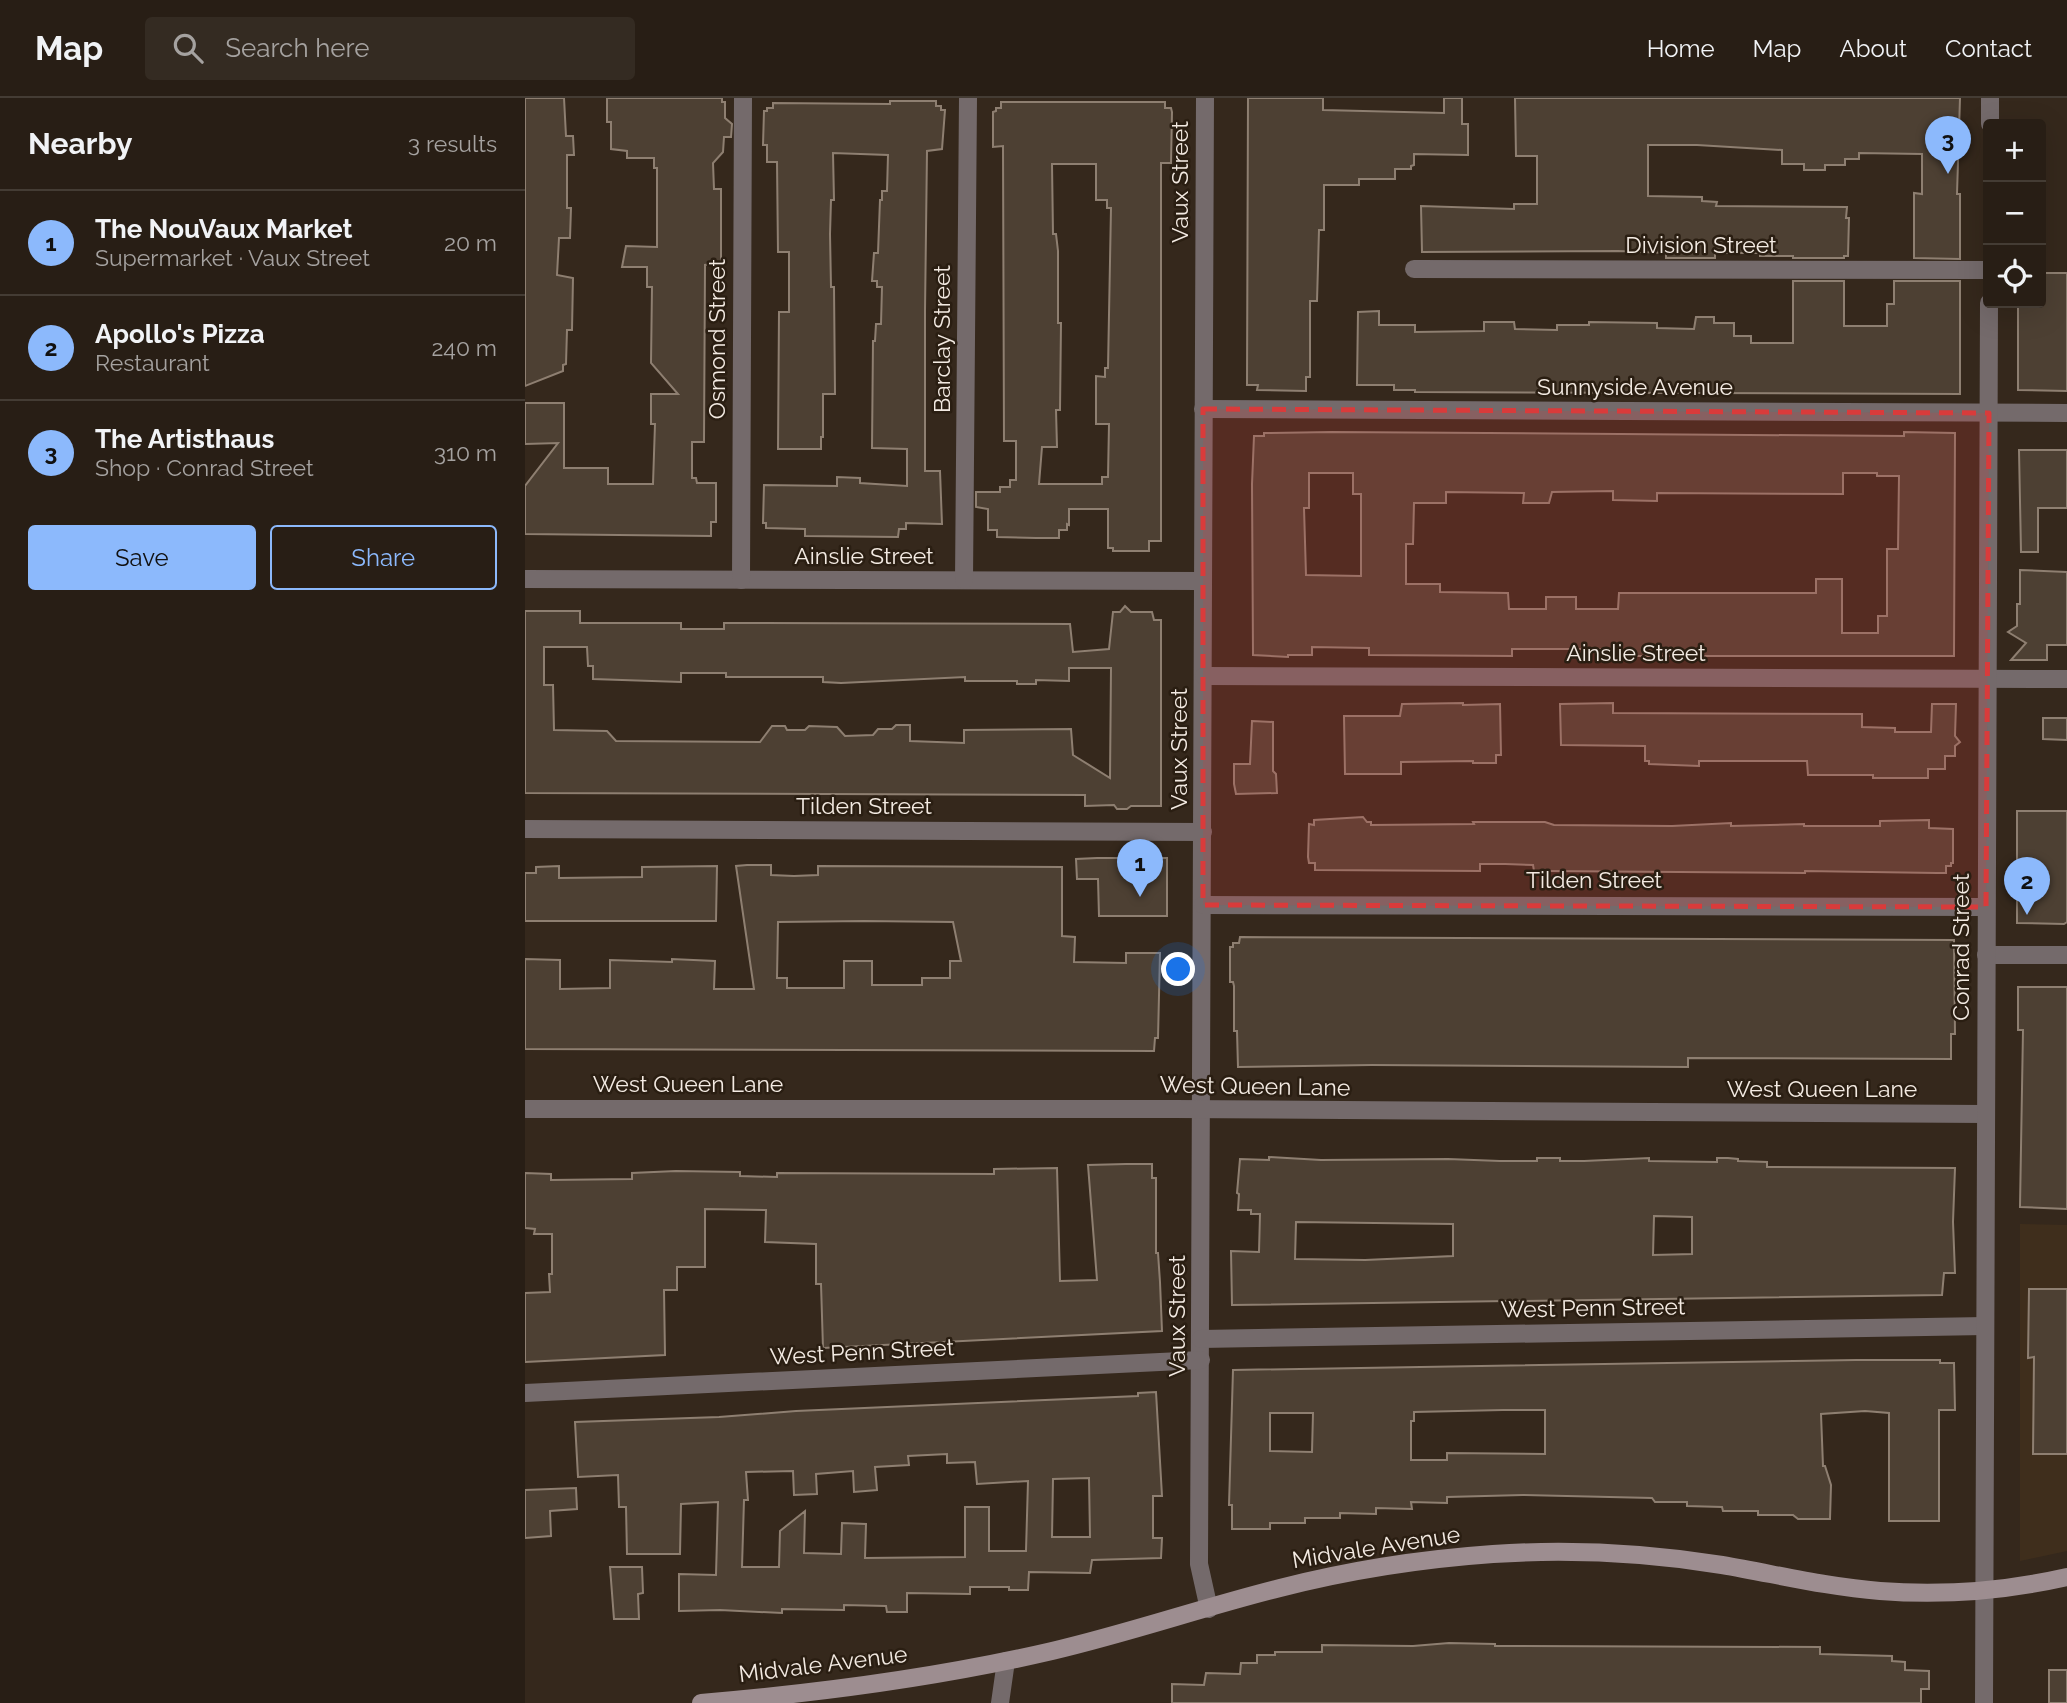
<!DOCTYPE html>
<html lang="en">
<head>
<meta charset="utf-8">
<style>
	:root { --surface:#281e15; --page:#342b22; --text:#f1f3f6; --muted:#a5a2a0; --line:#443c34; --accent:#8cb9fc }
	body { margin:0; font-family:Raleway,sans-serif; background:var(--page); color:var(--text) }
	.controls { position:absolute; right:21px; top:21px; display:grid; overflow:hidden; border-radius:7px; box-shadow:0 7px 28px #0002 }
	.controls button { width:63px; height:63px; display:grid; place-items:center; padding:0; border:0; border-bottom:2px solid var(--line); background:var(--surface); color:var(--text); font:35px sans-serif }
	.you { position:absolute; left:654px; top:872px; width:24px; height:24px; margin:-18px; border:5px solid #fff; border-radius:50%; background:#1a73e8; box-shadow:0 0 0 10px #1a73e833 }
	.badge { display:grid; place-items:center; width:46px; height:46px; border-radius:50%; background:var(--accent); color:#111; font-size:23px; font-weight:700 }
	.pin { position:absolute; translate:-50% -58px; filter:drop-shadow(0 2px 4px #0008) }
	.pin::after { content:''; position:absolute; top:37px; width:24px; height:21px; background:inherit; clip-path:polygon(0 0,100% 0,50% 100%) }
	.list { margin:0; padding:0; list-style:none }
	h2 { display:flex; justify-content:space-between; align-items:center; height:91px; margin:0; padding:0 28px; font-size:30px }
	h2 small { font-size:23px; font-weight:400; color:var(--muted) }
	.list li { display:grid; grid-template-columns:46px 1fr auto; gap:21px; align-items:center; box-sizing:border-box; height:105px; padding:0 28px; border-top:2px solid var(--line) }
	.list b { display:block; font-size:26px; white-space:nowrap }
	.list p { margin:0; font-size:23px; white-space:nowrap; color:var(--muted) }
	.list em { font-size:23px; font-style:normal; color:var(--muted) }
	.actions { display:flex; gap:14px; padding:21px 28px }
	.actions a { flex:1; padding:16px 0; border:2px solid var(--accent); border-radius:7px; text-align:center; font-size:24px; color:var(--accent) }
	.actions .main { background:var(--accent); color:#111 }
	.icon { flex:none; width:38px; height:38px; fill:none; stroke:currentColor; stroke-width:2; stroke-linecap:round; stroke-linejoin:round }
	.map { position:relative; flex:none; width:1542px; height:1605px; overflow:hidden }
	header { display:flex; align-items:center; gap:42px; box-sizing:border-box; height:98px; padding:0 35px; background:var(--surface); border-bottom:2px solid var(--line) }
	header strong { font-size:33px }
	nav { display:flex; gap:38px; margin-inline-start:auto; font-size:24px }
	.search { width:490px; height:63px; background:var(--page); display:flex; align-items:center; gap:18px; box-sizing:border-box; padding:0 24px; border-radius:7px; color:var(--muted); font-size:26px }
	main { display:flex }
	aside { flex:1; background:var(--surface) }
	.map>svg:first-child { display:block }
</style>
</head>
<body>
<header>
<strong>Map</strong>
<div class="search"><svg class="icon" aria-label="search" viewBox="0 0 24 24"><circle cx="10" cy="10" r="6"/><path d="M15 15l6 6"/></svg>Search here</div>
<nav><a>Home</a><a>Map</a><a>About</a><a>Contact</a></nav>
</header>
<main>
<aside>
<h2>Nearby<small>3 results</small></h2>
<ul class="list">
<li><span class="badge">1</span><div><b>The NouVaux Market</b><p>Supermarket · Vaux Street</p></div><em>20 m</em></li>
<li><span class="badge">2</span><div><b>Apollo's Pizza</b><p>Restaurant</p></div><em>240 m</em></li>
<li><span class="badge">3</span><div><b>The Artisthaus</b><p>Shop · Conrad Street</p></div><em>310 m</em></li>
</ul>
<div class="actions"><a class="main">Save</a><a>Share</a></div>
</aside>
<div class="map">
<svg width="1542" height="1605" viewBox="0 0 1542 1605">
	<rect width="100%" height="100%" fill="#35281c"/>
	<polygon fill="#3f2e1c" points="1495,1126 1542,1127 1542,1453 1495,1463"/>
	<g fill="#4d4033" stroke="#8e7f71" stroke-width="2" fill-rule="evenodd">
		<polygon points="0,0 39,0 41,38 48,38 49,57 42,57 42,110 46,110 45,140 34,140 32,177 48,180 47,232 42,232 41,266 38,267 38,273 0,288"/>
		<polygon points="82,0 197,0 197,4 200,4 200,20 207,26 206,39 199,39 198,54 188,65 189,91 196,91 196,165 180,167 179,344 167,344 167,380 171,380 172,385 191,385 191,424 186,424 186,438 0,436 0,388 33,345 0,346 0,305 39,305 39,370 83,370 83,386 128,386 130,326 126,326 126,296 153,296 126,265 127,189 122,189 122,169 97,169 101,148 132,149 132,70 129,70 129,60 102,60 102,53 86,51 86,24 82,24"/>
		<polygon points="723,0 798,0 798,12 919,15 919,0 937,0 937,26 943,26 943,57 889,56 889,67 886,68 886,71 870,71 870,81 834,81 834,87 799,87 799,132 794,132 792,203 785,203 785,279 781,279 781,293 732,292 733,287 722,287"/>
		<polygon points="990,0 1435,0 1432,96 1435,96 1435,161 1389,160 1389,95 1397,96 1397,56 1334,55 1334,61 1320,61 1320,67 1300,67 1300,72 1279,72 1279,66 1257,66 1257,52 1172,47 1123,47 1123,98 1177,99 1177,103 1192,104 1191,108 1322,109 1321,120 1324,120 1323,158 1319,158 1319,160 1268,160 1268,158 1235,158 1235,155 1190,155 1190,160 1141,160 1141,155 1093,153 897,154 896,108 989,111 989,106 1012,106 1012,58 991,58"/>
		<polygon points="365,3 411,3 411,8 416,8 416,12 420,12 417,51 402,53 400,213 400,373 415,373 417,426 381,425 381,431 374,431 373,439 280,438 280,431 241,430 241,425 238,425 239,387 312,388 312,379 335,380 335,385 382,388 382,351 347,350 348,243 350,243 351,226 356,226 357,189 352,189 352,183 347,183 349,155 353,155 355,102 357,102 357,93 362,93 363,57 308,55 309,102 306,102 305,136 306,189 309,189 310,296 298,296 298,339 296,339 296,351 253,351 254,214 264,214 264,154 253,154 252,64 242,64 242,47 238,47 239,13 242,13 242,10 248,10 248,5 365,6"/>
		<path d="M476,4H640V10H646L647,14L646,65H636V443H624V453H588V450H583V411H544V427L542,426V432H534V440H511L472,439V432H463V411L451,409V394H475V389H485V382H491V343H479L478,48L468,49V14L471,13V10H476ZM527,66H571V102H582V110H586L583,270H580V279L571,278V326H584L583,379H577V386H514L517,349H532L531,312H535L536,225H533V153L531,136H528Z"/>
		<polygon points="1516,175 1542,175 1542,293 1493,292 1493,205 1516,205"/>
		<polygon points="1268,183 1319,183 1319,228 1362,228 1362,206 1369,206 1369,183 1435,183 1435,296 890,294 890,292 869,292 869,287 832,287 833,214 854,213 854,227 890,227 890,234 959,233 959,224 989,224 990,231 1032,232 1032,227 1064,227 1064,224 1132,225 1132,230 1169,231 1171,219 1189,219 1189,225 1209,225 1209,238 1226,238 1226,245 1268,245"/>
		<path d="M807,334L1379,338V334L1430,335L1429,558H1093V551H987V558L844,557V550L787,549V557H763V559L728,557L727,386L729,338H739V335ZM784,375H828V396H836V478L781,477L779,410H784ZM1318,375H1352V378H1374L1373,451H1362V518H1353V535H1317V481H1291V495H1094L1093,511H1051V499H1021V511H984L983,495L915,494V486H881V446H888L889,405H921V394L999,395L998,405H1024L1027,394L1088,393V402L1132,403V395L1318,396Z"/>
		<polygon points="1494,352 1542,352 1542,410 1513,410 1513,454 1496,454"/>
		<polygon points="1495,472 1542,474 1542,547 1522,547 1522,562 1486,562 1501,545 1483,534 1492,528 1492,506 1495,506"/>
		<path d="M600,508L606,514H627L629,522H636V708H606L602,711H592L589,707L560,708V697L0,695V513H55V525H156V531H199V525H224L545,526L548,554L584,551L588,514H595ZM19,549H62L63,568H68V581L156,584V575H201V579H298V584L316,585L440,579V583H492V586H511V582L544,583V570H586L585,680L548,657L546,631L439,632V645L385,643V627H371L367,631H353L348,637L320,638L312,629L284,628L280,632H262L260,628H247L235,644L91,643L82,633L29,632L28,587H19Z"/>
		<polygon points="938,605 938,607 975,606 976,657 971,657 971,665 948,665 948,663 876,664 876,676 820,676 819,618 875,618 877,606"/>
		<polygon points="1088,605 1088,615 1337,616 1337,629 1370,630 1370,634 1406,634 1407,606 1431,606 1430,638 1435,644 1430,648 1430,658 1420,658 1420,671 1403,671 1403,680 1348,680 1348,677 1283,677 1282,663 1174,663 1174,668 1124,666 1124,663 1120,663 1120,648 1036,647 1035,606"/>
		<polygon points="1518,620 1542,620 1542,642 1518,641"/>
		<polygon points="727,623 748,624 748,673 751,676 752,695 711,696 709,686 709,666 725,666"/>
		<polygon points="1492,713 1542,713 1542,824 1539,826 1492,825"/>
		<polygon points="838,719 842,724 846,724 846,727 949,726 948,724 1020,724 1029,727 1147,728 1206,725 1206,728 1279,726 1279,728 1355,728 1355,723 1404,722 1404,730 1428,731 1428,765 1426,765 1426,768 1421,768 1421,775 1412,775 1280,773 1280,775 1019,773 1009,773 1008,767 980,766 955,766 955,773 790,772 790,765 784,765 783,759 784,726 789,727 789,722"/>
		<polygon points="572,760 642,760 642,818 574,818 573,781 552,781 551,761"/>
		<path d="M222,767H246V777L269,778L293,777V768L537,769V838L550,839L549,864L601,865V855H635L633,940H630L629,953L0,951V861L35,862V891L85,890V862L147,864V861L190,863L189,891H229L211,768ZM339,823L428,824L436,863H425V880H397V887H347V863H319V890H262V880H252L253,824Z"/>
		<polygon points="34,768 34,780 117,779 117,769 192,768 191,823 0,823 0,775 11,775 11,769"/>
		<polygon points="715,839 1429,842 1430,936 1426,936 1426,961 1163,960 1163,969 847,967 713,969 712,933 709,933 709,888 708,884 705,884 705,849 708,849 708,845 714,845"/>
		<polygon points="1493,889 1542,889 1542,1111 1495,1109 1498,932 1493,932"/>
		<path d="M744,1059L796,1062L923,1061L975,1063H1012V1060H1035V1063H1059L1124,1060V1063L1192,1064V1060H1203L1213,1061V1063L1242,1064V1069L1430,1070L1428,1124L1430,1175H1419L1417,1197L707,1207L706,1153L734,1154L735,1116H726V1112H713L714,1096L712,1095L715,1061L744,1062ZM1129,1118L1167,1119V1156L1128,1157ZM771,1124L928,1126V1158L840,1162L770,1161Z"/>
		<polygon points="601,1066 627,1066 627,1080 631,1080 631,1155 633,1155 635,1184 637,1233 298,1250 296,1186 291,1186 291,1146 240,1144 241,1112 180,1111 180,1169 152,1169 152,1192 139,1192 140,1257 0,1264 0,1195 25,1194 24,1176 27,1176 27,1136 9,1136 10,1131 0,1130 0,1075 26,1076 26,1082 107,1081 107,1075 151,1073 215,1074 215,1078 252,1079 252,1075 469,1076 469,1071 532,1070 535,1183 572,1182 563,1067"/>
		<polygon points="1504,1191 1542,1191 1542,1356 1508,1356 1509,1259 1503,1260"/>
		<path d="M1331,1262H1415V1265H1429L1430,1312H1414V1423H1364V1315L1340,1313L1296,1316L1298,1368H1300L1306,1387L1305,1421H1273L1268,1417H1233V1413H1198L1197,1409L1162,1408V1404H1130L1127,1400L998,1397L922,1399V1405L886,1404L887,1411L851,1410V1416L815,1415V1420H780V1425H745V1431H707V1407H704L708,1272ZM978,1312H1020V1356L922,1355V1362H886V1323H889V1314ZM745,1315H788L787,1354L745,1353Z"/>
		<path d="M631,1294L637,1398H628V1440H637L636,1460L567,1462L565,1475L504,1474L503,1492H484V1489H445V1496L382,1495V1514H362L361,1508L319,1507V1512L257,1511V1515L195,1512L154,1513V1476L191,1477L193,1404L156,1406L155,1456H102L101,1409H94L93,1377L53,1379L50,1324L194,1319L271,1313L613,1298V1295ZM422,1356V1365L450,1364L452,1386L503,1383L501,1453H464V1409H440V1459L340,1460L341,1426L317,1425L316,1456L279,1455L280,1413L255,1433L254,1469H217L219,1402H223L221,1374L268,1373L269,1397L292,1396L291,1376L328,1373L329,1394L352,1392L350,1369L384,1367L383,1358ZM564,1380L565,1439H527L528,1381Z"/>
		<polygon points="51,1390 52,1411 25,1413 26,1438 0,1440 0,1392"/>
		<polygon points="85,1469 117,1469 118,1495 113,1496 114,1521 89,1521"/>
		<polygon points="924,1545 970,1546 970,1548 1295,1549 1295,1556 1367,1558 1367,1563 1380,1564 1380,1572 1404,1573 1404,1591 1396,1591 1396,1605 647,1605 647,1586 679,1587 681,1575 715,1576 716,1565 732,1565 732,1557 750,1557 750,1554 797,1554 797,1547 888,1548"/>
		<rect x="1524" y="1572" width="18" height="33"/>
	</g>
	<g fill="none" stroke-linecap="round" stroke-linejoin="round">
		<g stroke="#746a6b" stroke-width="18">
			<polyline points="680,0 674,1466 684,1511"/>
			<polyline points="1465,26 1465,0"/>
			<polyline points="889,171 1463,172"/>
			<polyline points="678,311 1542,315"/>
			<polyline points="0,481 678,483"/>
			<polyline points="216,482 218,0"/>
			<polyline points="439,482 443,0"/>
			<polyline points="679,578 1542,581"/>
			<polyline points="0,731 678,734"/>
			<polyline points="678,807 1461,809"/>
			<polyline points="1461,857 1542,857"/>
			<polyline points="0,1011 649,1011 1460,1016"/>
			<polyline points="676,1241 1460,1228"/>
			<polyline points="0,1295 676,1262"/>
			<polyline points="475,1605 481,1563"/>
			<polyline points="1459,1605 1464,205"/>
		</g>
		<path stroke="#9d8d90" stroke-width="18" d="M176,1605C295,1595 411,1580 527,1553C604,1535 679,1509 755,1490C825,1472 897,1461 968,1456C1044,1451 1122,1455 1197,1467C1250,1476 1302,1489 1355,1493C1419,1498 1480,1493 1542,1479"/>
	</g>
	<path fill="#d93b3b" fill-opacity="0.2" stroke="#d93b3b" stroke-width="5" stroke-dasharray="14 9" stroke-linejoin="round" d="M678,311L1464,315L1461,809L678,807Z"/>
	<g text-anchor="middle" stroke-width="5" stroke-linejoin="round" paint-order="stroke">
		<g font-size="23" fill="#f3eae2" stroke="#2a1e12">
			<text transform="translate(655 84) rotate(-90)" y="8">Vaux Street</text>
			<text x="1176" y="155">Division Street</text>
			<text transform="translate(192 241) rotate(-90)" y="8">Osmond Street</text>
			<text transform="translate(417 241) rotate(-90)" y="8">Barclay Street</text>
			<text x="1110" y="297">Sunnyside Avenue</text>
			<text x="339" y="466">Ainslie Street</text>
			<text x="1111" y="563">Ainslie Street</text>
			<text transform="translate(654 651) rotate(-90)" y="8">Vaux Street</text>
			<text x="339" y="716">Tilden Street</text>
			<text x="1069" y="790">Tilden Street</text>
			<text transform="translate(1436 849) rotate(-90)" y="8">Conrad Street</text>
			<text x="163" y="994">West Queen Lane</text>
			<text transform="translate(730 988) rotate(1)" y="8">West Queen Lane</text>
			<text x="1297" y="999">West Queen Lane</text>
			<text transform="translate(1068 1210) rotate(-1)" y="8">West Penn Street</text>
			<text transform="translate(652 1218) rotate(-90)" y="8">Vaux Street</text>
			<text transform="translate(337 1254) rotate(-3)" y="8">West Penn Street</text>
			<text transform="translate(851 1449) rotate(-9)" y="8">Midvale Avenue</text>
			<text transform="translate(298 1566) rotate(-7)" y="8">Midvale Avenue</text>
		</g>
	</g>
</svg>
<div class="controls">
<button>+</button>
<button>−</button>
<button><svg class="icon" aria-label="locate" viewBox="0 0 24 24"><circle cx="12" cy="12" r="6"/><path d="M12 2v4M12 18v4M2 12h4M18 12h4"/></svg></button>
</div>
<div class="you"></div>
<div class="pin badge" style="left:615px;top:799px">1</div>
<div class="pin badge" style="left:1502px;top:817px">2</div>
<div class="pin badge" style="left:1423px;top:76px">3</div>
</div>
</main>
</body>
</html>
